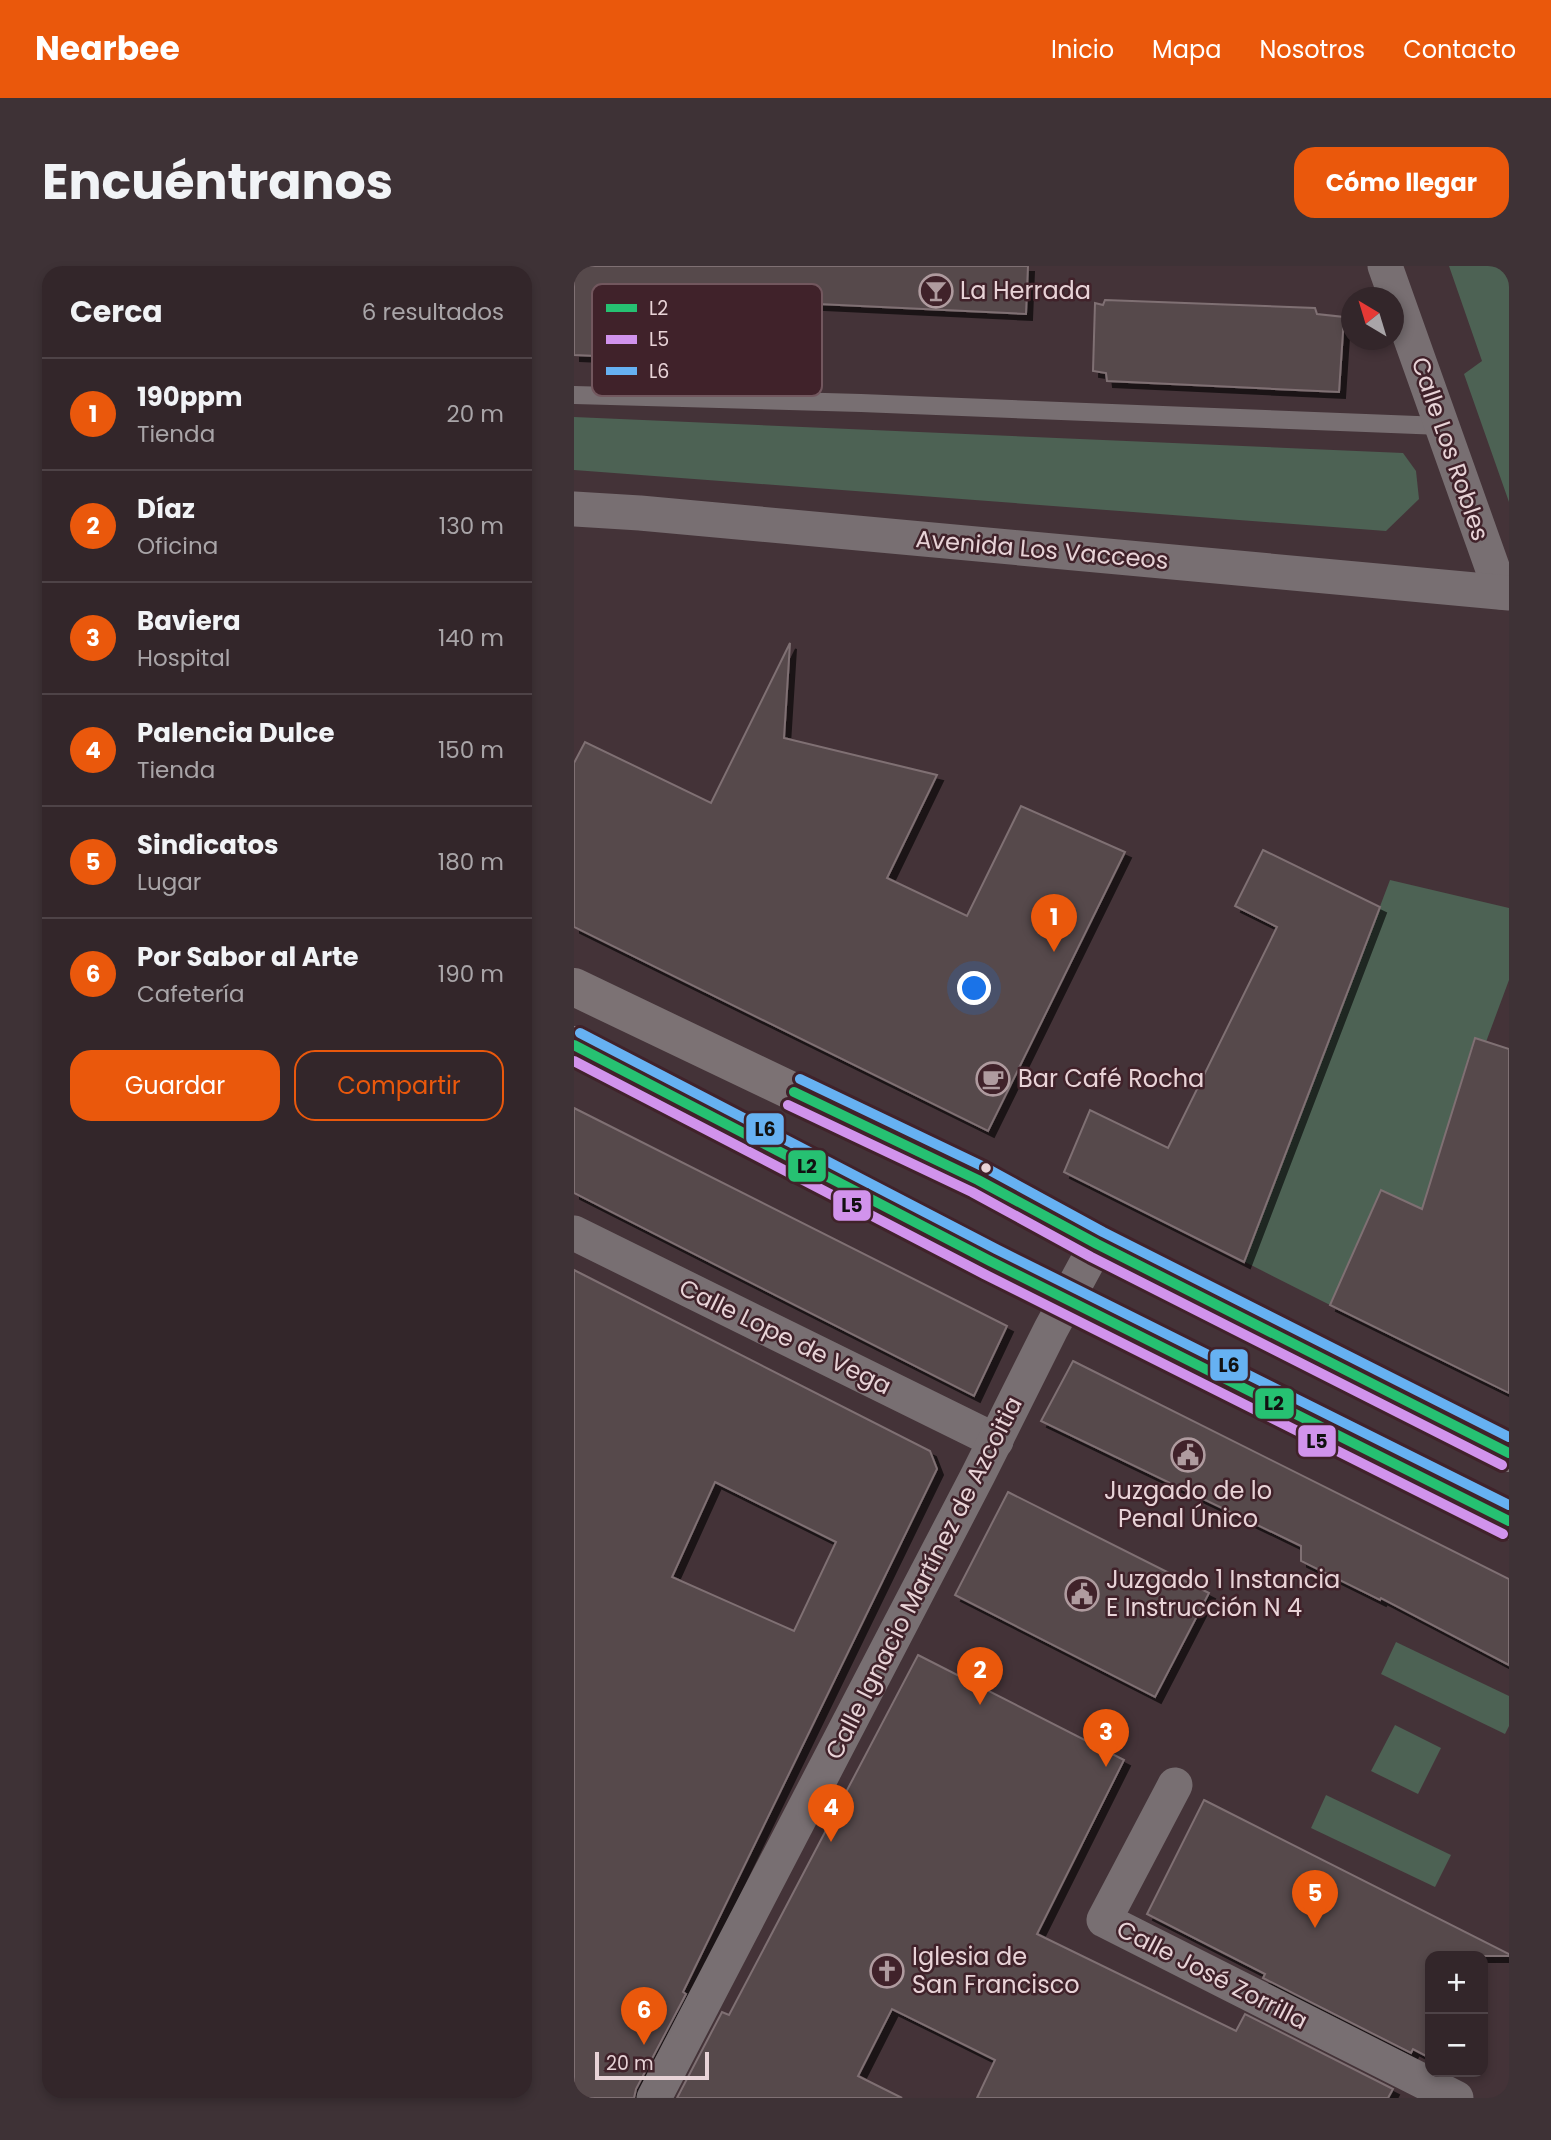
<!DOCTYPE html>
<html lang="es">
<head>
<meta charset="utf-8">
<style>
	:root { --surface:#33262a; --page:#3e3236; --text:#f1f3f6; --muted:#a9a5a8; --line:#4e4347; --accent:#ea580c }
	body { margin:0; font-family:Poppins,sans-serif; background:var(--page); color:var(--text) }
	.controls { position:absolute; right:21px; bottom:21px; display:grid; overflow:hidden; border-radius:14px; box-shadow:0 4px 10px #0003 }
	.controls button { width:63px; height:63px; display:grid; place-items:center; padding:0; border:0; border-bottom:2px solid var(--line); background:var(--surface); color:var(--text); font:35px sans-serif }
	.compass { position:absolute; left:767px; top:21px; width:63px; height:63px; border-radius:50%; background:var(--surface); box-shadow:0 4px 10px #0003; rotate:322deg }
	.scale { position:absolute; left:21px; bottom:18px; width:114px; box-sizing:border-box; padding-left:7px; border:4px solid #e8d3d7; border-top:0; font-size:19px; line-height:24px; white-space:nowrap; color:#e8d3d7; -webkit-text-stroke:5px #40222a; paint-order:stroke }
	.you { position:absolute; left:401px; top:723px; width:24px; height:24px; margin:-18px; border:5px solid #fff; border-radius:50%; background:#1a73e8; box-shadow:0 0 0 10px #1a73e833 }
	.badge { display:grid; place-items:center; width:46px; height:46px; border-radius:50%; background:var(--accent); color:#fff; font-size:23px; font-weight:700 }
	.pin { position:absolute; translate:-50% -58px; filter:drop-shadow(0 2px 4px #0008) }
	.pin::after { content:''; position:absolute; top:37px; width:24px; height:21px; background:inherit; clip-path:polygon(0 0,100% 0,50% 100%) }
	.list { margin:0; padding:0; list-style:none }
	h2 { display:flex; justify-content:space-between; align-items:center; height:91px; margin:0; padding:0 28px; font-size:30px }
	h2 small { font-size:23px; font-weight:400; color:var(--muted) }
	.list li { display:grid; grid-template-columns:46px 1fr auto; gap:21px; align-items:center; box-sizing:border-box; height:112px; padding:0 28px; border-top:2px solid var(--line) }
	.list b { display:block; font-size:26px; white-space:nowrap }
	.list p { margin:0; font-size:23px; white-space:nowrap; color:var(--muted) }
	.list em { font-size:23px; font-style:normal; color:var(--muted) }
	.actions { display:flex; gap:14px; padding:21px 28px }
	.actions a { flex:1; padding:16px 0; border:2px solid var(--accent); border-radius:21px; text-align:center; font-size:24px; color:var(--accent) }
	.actions .main { background:var(--accent); color:#fff }
	.map { position:relative; flex:none; width:935px; height:1832px; overflow:hidden; border-radius:21px }
	header { display:flex; align-items:center; gap:42px; box-sizing:border-box; height:98px; padding:0 35px; background:var(--accent); color:#fff }
	header strong { font-size:33px }
	nav { display:flex; gap:38px; margin-inline-start:auto; font-size:24px }
	.intro { display:flex; align-items:center; justify-content:space-between; box-sizing:border-box; height:168px; padding:0 42px }
	h1 { margin:0; font-size:49px }
	.button { padding:18px 32px; border-radius:21px; background:var(--accent); color:#fff; font-size:24px; font-weight:700 }
	main { display:flex; gap:42px; padding:0 42px }
	aside { flex:1; background:var(--surface); border-radius:21px; box-shadow:0 4px 10px #0003 }
	.map>svg:first-child { display:block }
</style>
</head>
<body>
<header>
<strong>Nearbee</strong>
<nav><a>Inicio</a><a>Mapa</a><a>Nosotros</a><a>Contacto</a></nav>
</header>
<div class="intro"><h1>Encuéntranos</h1><a class="button">Cómo llegar</a></div>
<main>
<aside>
<h2>Cerca<small>6 resultados</small></h2>
<ul class="list">
<li><span class="badge">1</span><div><b>190ppm</b><p>Tienda</p></div><em>20 m</em></li>
<li><span class="badge">2</span><div><b>Díaz</b><p>Oficina</p></div><em>130 m</em></li>
<li><span class="badge">3</span><div><b>Baviera</b><p>Hospital</p></div><em>140 m</em></li>
<li><span class="badge">4</span><div><b>Palencia Dulce</b><p>Tienda</p></div><em>150 m</em></li>
<li><span class="badge">5</span><div><b>Sindicatos</b><p>Lugar</p></div><em>180 m</em></li>
<li><span class="badge">6</span><div><b>Por Sabor al Arte</b><p>Cafetería</p></div><em>190 m</em></li>
</ul>
<div class="actions"><a class="main">Guardar</a><a>Compartir</a></div>
</aside>
<div class="map">
<svg width="935" height="1832" viewBox="0 0 935 1832">
	<defs>
		<filter id="shadow"><feDropShadow dx="6" dy="6" stdDeviation="0" flood-color="#0009"/></filter>
	</defs>
	<rect width="100%" height="100%" fill="#443338"/>
	<g fill="#4d6254">
		<polygon points="875,0 935,0 935,236 890,108 908,95"/>
		<polygon points="0,151 829,187 842,205 845,233 812,265 0,204"/>
		<polygon points="816,614 935,642 935,714 912,776 900,773 848,943 807,924 756,1039 671,996"/>
		<polygon points="822,1376 935,1430 935,1460 931,1468 807,1408"/>
		<polygon points="821,1459 867,1482 844,1528 797,1505"/>
		<polygon points="752,1529 877,1589 861,1621 737,1562"/>
	</g>
	<g fill="#57484c" stroke="#7f7073" stroke-width="2" fill-rule="evenodd" filter="url(#shadow)">
		<polygon points="0,0 454,0 452,48 141,33 138,95 0,89"/>
		<polygon points="531,34 741,42 743,48 770,51 765,126 533,115 532,107 519,105 521,37 529,39"/>
		<polygon points="216,377 210,472 363,509 313,612 393,650 447,540 551,586 414,865 0,661 0,497 11,476 137,537"/>
		<polygon points="689,584 806,641 670,996 490,906 516,844 594,882 703,661 661,640"/>
		<polygon points="901,772 935,783 935,1127 756,1039 807,924 848,943"/>
		<polygon points="0,842 433,1060 400,1130 0,927"/>
		<path d="M0,1004L356,1185L363,1203L109,1726L112,1728L62,1823L60,1832H0ZM141,1216L262,1276L220,1365L98,1311Z"/>
		<polygon points="499,1095 935,1313 935,1399 807,1332 806,1334 727,1295 727,1280 467,1155"/>
		<polygon points="434,1226 635,1327 581,1431 381,1329"/>
		<polygon points="344,1389 550,1494 463,1668 662,1765 671,1748 819,1823 814,1832 403,1832 421,1794 318,1743 284,1810 328,1832 103,1832 148,1746 155,1749"/>
		<polygon points="630,1534 935,1688 935,1690 856,1690 856,1792 839,1783 837,1787 689,1712 691,1708 573,1648"/>
	</g>
	<g fill="none" stroke-linecap="round" stroke-linejoin="round">
		<polyline stroke="#786f72" stroke-width="18" points="0,129 287,137 868,160"/>
		<g stroke="#786f72" stroke-width="35">
			<polyline points="811,0 927,326"/>
			<polyline points="0,243 66,247 935,327"/>
			<polyline points="0,967 422,1175"/>
			<polyline points="601,1519 530,1654 882,1832"/>
			<polyline points="80,1832 404,1209 477,1063 523,978"/>
		</g>
		<g stroke="#7c7274" stroke-width="38">
			<polyline points="0,721 404,914 523,978 856,1145 935,1187"/>
			<polyline points="0,779 416,995 935,1255"/>
		</g>
		<defs>
			<g id="bus-1">
				<polyline points="0,779 416,995 935,1255"/>
				<polyline points="220,826 404,914 523,978 935,1187"/>
			</g>
			<g id="bus-2">
				<polyline points="0,795 410,1008 929,1268"/>
				<polyline points="214,839 398,926 517,991 928,1199"/>
			</g>
			<g id="bus-3">
				<polyline points="6,767 422,983 935,1239"/>
				<polyline points="226,813 410,901 529,966 935,1171"/>
			</g>
		</defs>
		<use href="#bus-1" stroke="#40222a" stroke-width="16"/>
		<use href="#bus-2" stroke="#40222a" stroke-width="16"/>
		<use href="#bus-3" stroke="#40222a" stroke-width="16"/>
		<use href="#bus-1" stroke="#26c172" stroke-width="10"/>
		<use href="#bus-2" stroke="#d193ec" stroke-width="10"/>
		<use href="#bus-3" stroke="#66b1f2" stroke-width="10"/>
	</g>
	<defs>
		<symbol id="bar-ring" viewBox="-11 -11 22 22"><circle r="9.5" fill="#40222a" stroke="#af9b9f" stroke-width="1.5"/><path d="M-6-5H6L.8 .8V4.5H3.5V6h-7V4.5H-.8V.8Z" fill="#af9b9f"/></symbol>
		<symbol id="cafe-ring" viewBox="-11 -11 22 22"><circle r="9.5" fill="#40222a" stroke="#af9b9f" stroke-width="1.5"/><path d="M-5.5-4.5H6V0H3Q3 3.5 0 3.5H-2.5Q-5.5 3.5-5.5 0ZM3-3.2v2h1.7v-2ZM-6 4.5H4V6H-6Z" fill="#af9b9f"/></symbol>
		<symbol id="civic-ring" viewBox="-11 -11 22 22"><circle r="9.5" fill="#40222a" stroke="#af9b9f" stroke-width="1.5"/><path d="M-.6-6.5H3V-4.5H.6V-3L4-1V1h2V6H-6V1h2V-1L-.6-3ZM-1.2 2.5V6h2.4V2.5Z" fill="#af9b9f"/></symbol>
		<symbol id="church-ring" viewBox="-11 -11 22 22"><circle r="9.5" fill="#40222a" stroke="#af9b9f" stroke-width="1.5"/><path d="M-1.2-6h2.4v3.5h3.3v2.4h-3.3V6h-2.4V-.1h-3.3v-2.4h3.3Z" fill="#af9b9f"/></symbol>
	</defs>
	<g fill-rule="evenodd">
		<use href="#bar-ring" x="343" y="6" width="38" height="38"/>
		<use href="#cafe-ring" x="400" y="794" width="38" height="38"/>
		<use href="#civic-ring" x="595" y="1170" width="38" height="38"/>
		<use href="#civic-ring" x="489" y="1309" width="38" height="38"/>
		<use href="#church-ring" x="294" y="1686" width="38" height="38"/>
	</g>
	<circle fill="#e8d3d7" stroke="#40222a" stroke-width="2.5" cx="412" cy="902" r="6"/>
	<g text-anchor="middle" stroke-width="5" stroke-linejoin="round" paint-order="stroke">
		<g font-size="24" fill="#e8d3d7" stroke="#40222a" text-anchor="start">
			<text x="386" y="33">La Herrada</text>
			<text x="444" y="821">Bar Café Rocha</text>
			<text x="614" y="1233" text-anchor="middle">Juzgado de lo<tspan x="614" dy="28">Penal Único</tspan></text>
			<text x="532" y="1322">Juzgado 1 Instancia<tspan x="532" dy="28">E Instrucción N 4</tspan></text>
			<text x="338" y="1699">Iglesia de<tspan x="338" dy="28">San Francisco</tspan></text>
		</g>
		<g font-size="24" fill="#e8d3d7" stroke="#40222a">
			<text transform="translate(876 183) rotate(71)" y="8">Calle Los Robles</text>
			<text transform="translate(468 284) rotate(5)" y="8">Avenida Los Vacceos</text>
			<text transform="translate(211 1071) rotate(26)" y="8">Calle Lope de Vega</text>
			<text transform="translate(350 1312) rotate(-63)" y="8">Calle Ignacio Martínez de Azcoitia</text>
			<text transform="translate(638 1709) rotate(27)" y="8">Calle José Zorrilla</text>
		</g>
	</g>
	<rect x="18" y="18" width="230" height="112" rx="10" fill="#40222a" stroke="#72575e" stroke-width="2"/>
	<rect x="32" y="38" width="31" height="8" fill="#26c172"/>
	<rect x="32" y="69" width="31" height="9" fill="#d193ec"/>
	<rect x="32" y="101" width="31" height="8" fill="#66b1f2"/>
	<g font-size="19" fill="#e8d3d7">
		<text x="75" y="49">L2</text>
		<text x="75" y="80">L5</text>
		<text x="75" y="112">L6</text>
	</g>
	<g stroke="#40222a" stroke-width="2.5">
		<rect x="171" y="846" width="40" height="34" rx="7" fill="#66b1f2"/>
		<rect x="213" y="883" width="40" height="34" rx="7" fill="#26c172"/>
		<rect x="258" y="923" width="40" height="33" rx="7" fill="#d193ec"/>
		<rect x="635" y="1082" width="40" height="34" rx="7" fill="#66b1f2"/>
		<rect x="680" y="1121" width="41" height="33" rx="7" fill="#26c172"/>
		<rect x="723" y="1158" width="40" height="34" rx="7" fill="#d193ec"/>
	</g>
	<g font-size="19" text-anchor="middle" font-weight="bold" fill="#111">
		<text x="191" y="870">L6</text>
		<text x="233" y="907">L2</text>
		<text x="278" y="946">L5</text>
		<text x="655" y="1106">L6</text>
		<text x="700" y="1144">L2</text>
		<text x="743" y="1182">L5</text>
	</g>
</svg>
<div class="controls">
<button>+</button>
<button>−</button>
</div>
<svg class="compass" viewBox="-18 -18 36 36"><path d="M0-13l5 13h-10z" fill="#e53935"/><path d="M0 13l5-13h-10z" fill="#a9a5a8"/></svg>
<div class="scale">20 m</div>
<div class="you"></div>
<div class="pin badge" style="left:480px;top:686px">1</div>
<div class="pin badge" style="left:406px;top:1439px">2</div>
<div class="pin badge" style="left:532px;top:1501px">3</div>
<div class="pin badge" style="left:257px;top:1576px">4</div>
<div class="pin badge" style="left:741px;top:1662px">5</div>
<div class="pin badge" style="left:70px;top:1779px">6</div>
</div>
</main>
</body>
</html>
